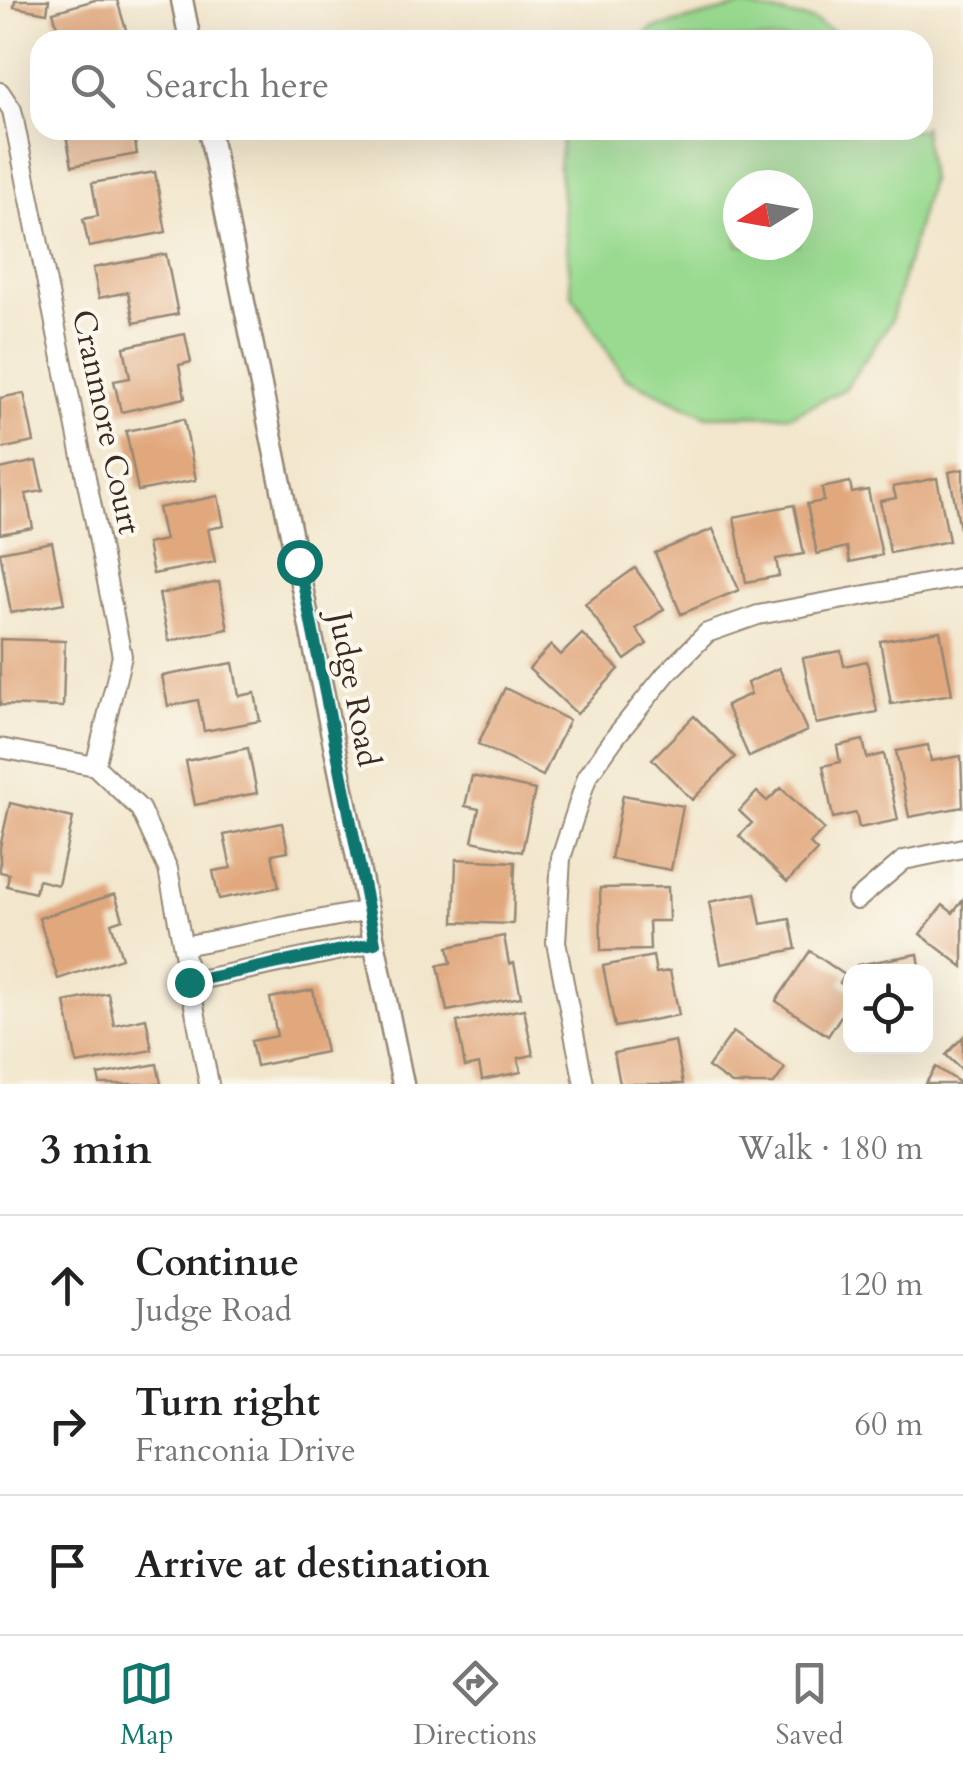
<!DOCTYPE html>
<html lang="en">
<head>
<meta charset="utf-8">
<style>
	:root { --surface:#fff; --page:#f2f2f2; --text:#222; --muted:#767676; --line:#e0e0e0; --accent:#0f766e }
	body { margin:0; font-family:Cardo,serif; background:var(--page); color:var(--text) }
	.controls { position:absolute; right:30px; bottom:30px; display:grid; overflow:hidden; border-radius:20px; box-shadow:0 10px 40px #0002 }
	.controls button { width:90px; height:90px; display:grid; place-items:center; padding:0; border:0; border-bottom:2px solid var(--line); background:var(--surface); color:var(--text); font:50px sans-serif }
	.compass { position:absolute; left:723px; top:170px; width:90px; height:90px; border-radius:50%; background:var(--surface); box-shadow:0 10px 40px #0002; rotate:259deg }
	.stop { position:absolute; width:30px; height:30px; margin:-22px; border:8px solid #0f766e; border-radius:50%; background:#fff }
	.stop.end { background:#0f766e; border-color:#fff; box-shadow:0 2px 10px #0008 }
	.list { margin:0; padding:0; list-style:none }
	h2 { display:flex; justify-content:space-between; align-items:center; height:130px; margin:0; padding:0 40px; font-size:42px }
	h2 small { font-size:32px; font-weight:400; color:var(--muted) }
	.list li { display:grid; grid-template-columns:65px 1fr auto; gap:30px; align-items:center; box-sizing:border-box; height:140px; padding:0 40px; border-top:2px solid var(--line) }
	.list b { display:block; font-size:38px; white-space:nowrap }
	.list p { margin:0; font-size:32px; white-space:nowrap; color:var(--muted) }
	.list em { font-size:32px; font-style:normal; color:var(--muted) }
	.icon { flex:none; width:55px; height:55px; fill:none; stroke:currentColor; stroke-width:2; stroke-linecap:round; stroke-linejoin:round }
	.map { position:relative; flex:none; width:963px; height:1084px; overflow:hidden }
	.search { position:absolute; background:var(--surface); box-shadow:0 10px 40px #0002; left:30px; right:30px; top:30px; height:110px; display:flex; align-items:center; gap:25px; box-sizing:border-box; padding:0 35px; border-radius:30px; color:var(--muted); font-size:38px }
	.sheet { height:550px; background:var(--surface) }
	nav { display:flex; justify-content:space-around; align-items:center; box-sizing:border-box; height:140px; border-top:2px solid var(--line); background:var(--surface); font-size:28px; color:var(--muted) }
	nav a { display:grid; justify-items:center; gap:5px }
	nav .on { color:var(--accent) }
	.map>svg:first-child { display:block }
</style>
</head>
<body>
<div class="map">
<svg width="963" height="1084" viewBox="0 0 963 1084">
	<rect width="100%" height="100%" fill="#fbf7ec"/>
	<filter id="ink" filterUnits="userSpaceOnUse"><feTurbulence type="fractalNoise" baseFrequency=".01" numOctaves="2"/><feDisplacementMap in="SourceGraphic" scale="20" xChannelSelector="R" yChannelSelector="G"/><feConvolveMatrix kernelMatrix="1 2 1 2 8 2 1 2 1" color-interpolation-filters="sRGB"/></filter>
	<filter id="wash" filterUnits="userSpaceOnUse"><feTurbulence type="fractalNoise" baseFrequency=".0048" numOctaves="4" result="noise"/><feDisplacementMap in="SourceGraphic" scale="40" xChannelSelector="R" yChannelSelector="G"/><feGaussianBlur stdDeviation="2.25" result="paint"/><feColorMatrix in="noise" values="0 0 0 0 0 0 0 0 0 0 0 0 0 0 0 0 0 1.4 0 .05"/><feComposite in="paint" operator="in"/></filter>
	<g filter="url(#wash)">
		<rect width="100%" height="100%" fill="#f2e6cc"/>
		<g fill="#99da90" stroke="#6a8257" stroke-width="2.5" fill-rule="evenodd">
			<polygon points="742,6 813,20 848,40 639,40 652,29"/>
			<path d="M923,125L930,180L891,321L845,389L792,415L707,416L624,377L572,295L559,167L563,130H923ZM738,185H798V245H738Z"/>
		</g>
		<g id="blocks">
			<g fill="#e1a77d">
				<polygon points="15,0 49,0 47,13 14,7"/>
				<polygon points="95,0 117,0 129,40 61,40 53,12"/>
				<polygon points="65,130 133,130 137,154 72,166"/>
				<polygon points="155,172 166,232 89,247 83,219 98,216 92,183"/>
				<polygon points="166,254 178,314 134,323 128,292 99,298 93,268"/>
				<polygon points="185,334 191,362 179,365 185,398 121,412 114,381 130,378 124,347"/>
				<polygon points="24,393 34,442 0,449 0,398"/>
				<polygon points="184,419 196,480 138,491 126,431"/>
				<polygon points="36,461 43,491 26,494 33,528 0,534 0,469"/>
				<polygon points="963,469 963,533 961,533 949,472"/>
				<polygon points="937,478 949,541 890,553 880,501 896,498 893,487"/>
				<polygon points="850,482 852,493 868,490 882,555 850,562 847,547 817,554 807,504 824,501 822,488"/>
				<polygon points="218,496 224,526 208,529 215,562 153,574 147,544 165,540 158,508"/>
				<polygon points="794,505 804,554 776,559 779,576 746,582 734,517"/>
				<polygon points="713,529 739,590 681,614 655,553"/>
				<polygon points="52,542 64,603 11,613 0,552"/>
				<polygon points="635,568 664,609 636,629 647,644 625,660 585,604"/>
				<polygon points="219,582 228,629 169,641 159,594"/>
				<polygon points="940,631 952,694 891,704 880,641"/>
				<polygon points="582,634 619,669 577,714 529,669 551,645 561,655"/>
				<polygon points="0,639 65,641 63,707 0,705"/>
				<polygon points="841,651 844,666 867,661 877,712 816,724 803,658"/>
				<polygon points="233,663 239,696 255,693 260,721 204,731 198,700 168,706 162,676"/>
				<polygon points="779,668 807,731 749,757 726,705 751,694 747,683"/>
				<polygon points="505,688 569,720 543,776 478,744"/>
				<polygon points="694,716 735,757 692,800 652,759"/>
				<polygon points="863,740 867,758 884,754 898,820 859,828 856,813 833,818 823,766 840,762 837,746"/>
				<polygon points="928,745 931,761 961,756 963,807 909,817 896,751"/>
				<polygon points="248,748 257,793 195,805 186,761"/>
				<polygon points="472,776 535,790 522,852 472,841 479,809 465,806"/>
				<polygon points="781,788 824,829 810,844 817,851 787,882 739,836 752,823 739,811 757,792 767,801"/>
				<polygon points="623,795 683,806 671,870 611,859"/>
				<polygon points="10,803 73,818 58,885 38,880 35,893 7,886 9,874 0,872 0,847"/>
				<polygon points="282,823 288,851 272,854 279,887 219,899 213,871 231,868 224,835"/>
				<polygon points="456,859 515,862 513,924 454,922"/>
				<polygon points="668,887 669,921 649,921 650,950 601,951 600,888"/>
				<polygon points="755,893 761,924 790,919 796,949 721,964 709,902"/>
				<polygon points="115,894 123,919 111,923 122,958 58,979 39,918"/>
				<polygon points="963,900 963,967 920,934 943,905 953,913"/>
				<polygon points="504,936 509,964 514,963 521,997 447,1011 438,965 451,963 448,947"/>
				<polygon points="810,951 845,975 840,983 850,990 850,1002 828,1036 776,1001"/>
				<polygon points="918,954 921,972 858,972 857,965"/>
				<polygon points="653,956 656,973 670,971 679,1015 615,1027 603,966"/>
				<polygon points="313,990 326,1052 256,1066 251,1041 277,1036 270,998"/>
				<polygon points="108,993 114,1025 146,1018 152,1050 77,1064 65,1002"/>
				<polygon points="524,1009 533,1055 518,1058 521,1072 482,1080 479,1064 465,1067 457,1022"/>
				<polygon points="733,1032 785,1068 774,1084 732,1084 708,1067"/>
				<polygon points="963,1037 963,1071 946,1055"/>
				<polygon points="675,1041 683,1084 620,1084 614,1053"/>
				<polygon points="157,1064 161,1084 100,1084 98,1075"/>
				<polygon points="936,1067 962,1084 925,1084"/>
			</g>
		</g>
	</g>
	<g filter="url(#ink)">
		<use href="#blocks" fill-opacity="0" stroke="#968875" stroke-width="2.5"/>
		<g fill="none" stroke-linecap="round" stroke-linejoin="round">
			<defs>
				<g id="minor">
					<polyline points="0,92 12,110 122,656 95,766"/>
					<polyline points="0,748 95,766 140,809 168,869 209,1084"/>
					<polyline points="857,900 904,860 963,848"/>
					<polyline points="183,946 369,910"/>
					<polyline points="189,982 375,943"/>
					<polyline points="584,1084 556,942 561,858 587,777 616,736 666,674 707,633 758,615 963,577"/>
				</g>
				<g id="tertiary">
					<polyline points="182,0 190,40"/>
					<polyline points="209,130 403,1084"/>
				</g>
			</defs>
			<use href="#minor" stroke="#968875" stroke-width="22"/>
			<use href="#tertiary" stroke="#968875" stroke-width="25"/>
			<use href="#minor" stroke="#fff" stroke-width="18"/>
			<use href="#tertiary" stroke="#fff" stroke-width="20"/>
		</g>
	</g>
	<g fill="none" stroke-linecap="round" stroke-linejoin="round" filter="url(#ink)">
		<polyline stroke="#0f766e" stroke-width="12" points="189,982 375,943 299,562"/>
	</g>
	<g text-anchor="middle" stroke-width="8" stroke-linejoin="round" paint-order="stroke">
		<g font-size="32" fill="#3b2a1e" stroke="#fbf7ec">
			<text transform="translate(107 422) rotate(78)" y="11">Cranmore Court</text>
			<text transform="translate(355 689) rotate(79)" y="11">Judge Road</text>
		</g>
	</g>
</svg>
<div class="controls">
<button><svg class="icon" aria-label="locate" viewBox="0 0 24 24"><circle cx="12" cy="12" r="6"/><path d="M12 2v4M12 18v4M2 12h4M18 12h4"/></svg></button>
</div>
<svg class="compass" viewBox="-18 -18 36 36"><path d="M0-13l5 13h-10z" fill="#e53935"/><path d="M0 13l5-13h-10z" fill="#767676"/></svg>
<div class="stop" style="left:299px;top:562px"></div>
<div class="stop end" style="left:189px;top:982px"></div>
<div class="search"><svg class="icon" aria-label="search" viewBox="0 0 24 24"><circle cx="10" cy="10" r="6"/><path d="M15 15l6 6"/></svg>Search here</div>
</div>
<section class="sheet">
<h2>3 min<small>Walk · 180 m</small></h2>
<ul class="list">
<li><svg class="icon" aria-label="ahead" viewBox="0 0 24 24"><path d="M12 20V5M6 11l6-6 6 6"/></svg><div><b>Continue</b><p>Judge Road</p></div><em>120 m</em></li>
<li><svg class="icon" aria-label="right" viewBox="0 0 24 24"><path d="M7 20v-9h11M14 6l5 5-5 5"/></svg><div><b>Turn right</b><p>Franconia Drive</p></div><em>60 m</em></li>
<li><svg class="icon" aria-label="arrive" viewBox="0 0 24 24"><path d="M6 21V4h12l-3 4 3 4H6"/></svg><div><b>Arrive at destination</b></div></li>
</ul>
</section>
<nav>
<a class="on"><svg class="icon" aria-label="map" viewBox="0 0 24 24"><path d="M3 6l6-2 6 2 6-2v14l-6 2-6-2-6 2zM9 4v14M15 6v14"/></svg>Map</a>
<a><svg class="icon" aria-label="directions" viewBox="0 0 24 24"><path d="M12 3l9 9-9 9-9-9zM9 14v-3h6M13 9l2 2-2 2"/></svg>Directions</a>
<a><svg class="icon" aria-label="saved" viewBox="0 0 24 24"><path d="M7 4h10v16l-5-4-5 4z"/></svg>Saved</a>
</nav>
</body>
</html>
